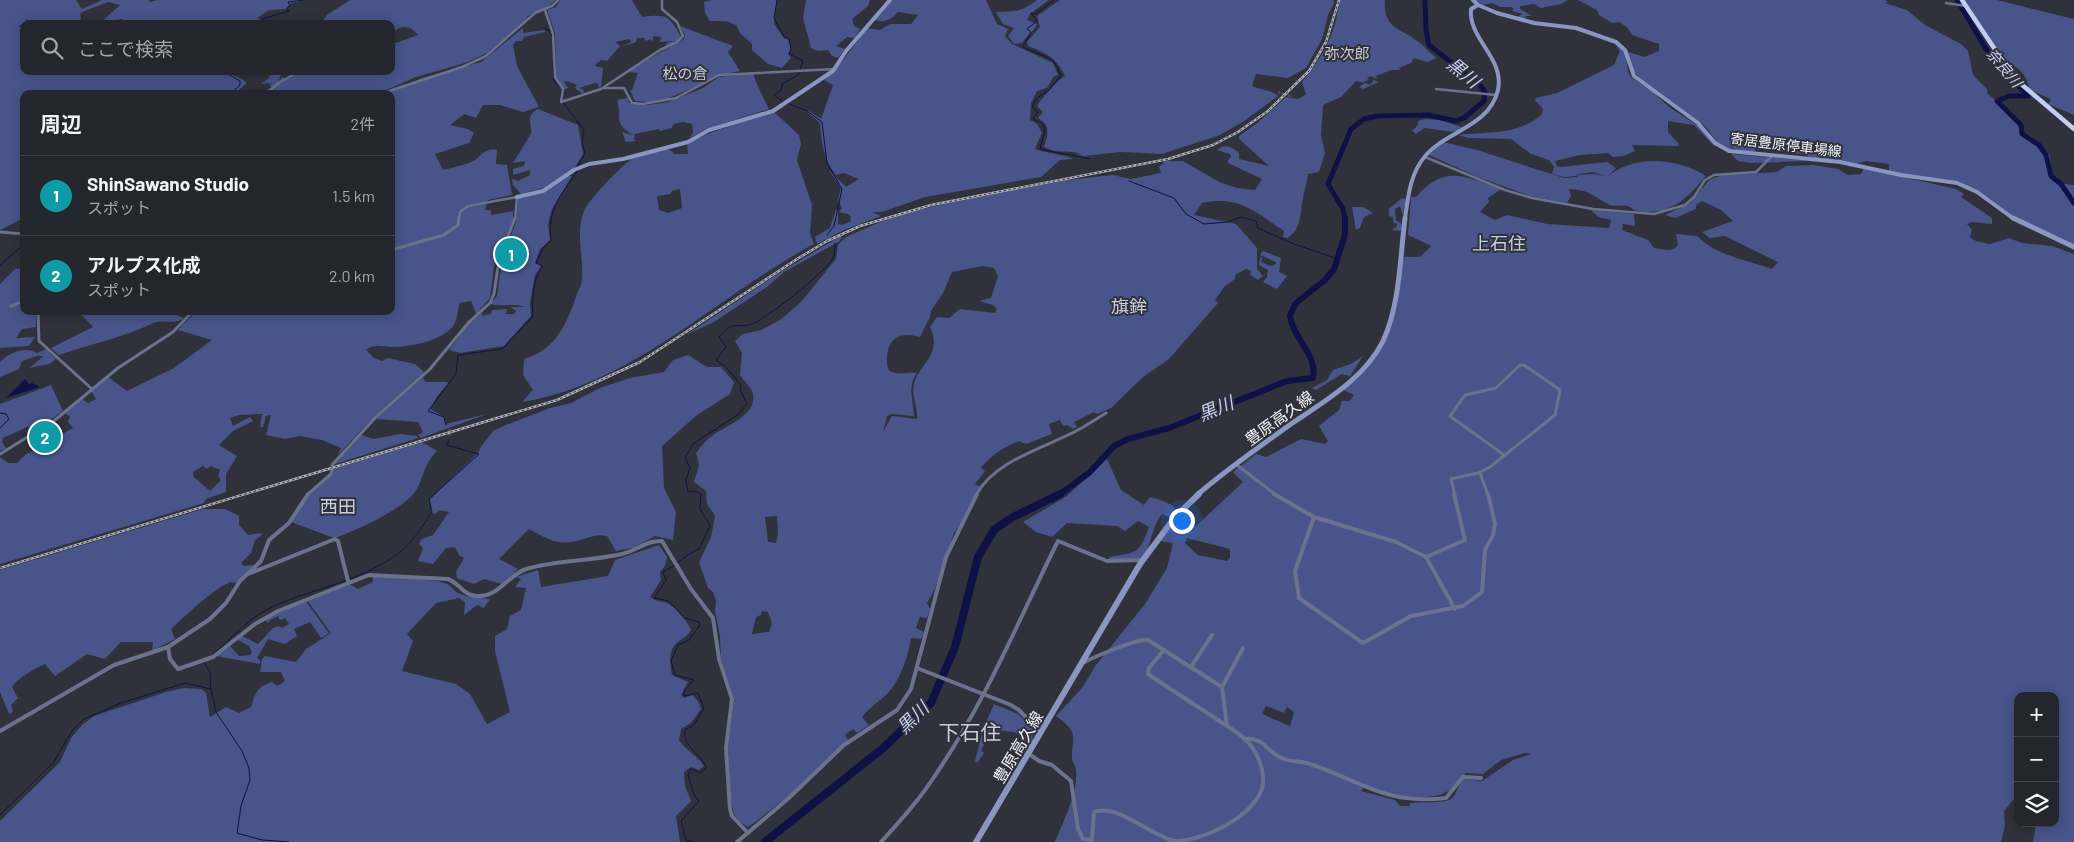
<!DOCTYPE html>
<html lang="ja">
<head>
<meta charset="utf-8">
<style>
	:root { --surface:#23262c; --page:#2b2e34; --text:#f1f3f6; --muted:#a3a5a9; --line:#404348; --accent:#db2777 }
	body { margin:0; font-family:Barlow,"Noto Sans JP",sans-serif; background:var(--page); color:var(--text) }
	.controls { position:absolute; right:15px; bottom:15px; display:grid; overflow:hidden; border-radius:10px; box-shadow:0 2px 12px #0003 }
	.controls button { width:45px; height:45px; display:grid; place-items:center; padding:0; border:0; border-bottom:1px solid var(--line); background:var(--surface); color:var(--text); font:25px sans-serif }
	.you { position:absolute; left:1181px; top:520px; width:18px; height:18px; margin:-12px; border:4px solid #fff; border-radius:50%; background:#1a73e8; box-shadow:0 0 0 8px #1a73e833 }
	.badge { display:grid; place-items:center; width:32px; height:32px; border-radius:50%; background:var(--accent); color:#fff; font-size:16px; font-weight:700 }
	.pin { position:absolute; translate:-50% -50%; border:2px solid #fff; box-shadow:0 1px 5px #0006 }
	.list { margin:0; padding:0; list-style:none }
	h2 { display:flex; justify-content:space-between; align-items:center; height:65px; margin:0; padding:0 20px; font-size:21px }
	h2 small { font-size:16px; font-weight:400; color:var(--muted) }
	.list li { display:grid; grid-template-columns:32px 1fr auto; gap:15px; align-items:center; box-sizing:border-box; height:80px; padding:0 20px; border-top:1px solid var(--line) }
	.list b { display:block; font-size:19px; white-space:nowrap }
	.list p { margin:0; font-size:16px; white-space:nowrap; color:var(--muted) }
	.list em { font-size:16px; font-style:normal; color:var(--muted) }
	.icon { flex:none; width:28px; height:28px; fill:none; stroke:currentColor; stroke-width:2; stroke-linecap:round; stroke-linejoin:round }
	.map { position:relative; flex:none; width:2074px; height:842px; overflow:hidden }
	.search { position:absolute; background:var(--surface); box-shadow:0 2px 12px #0003; left:20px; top:20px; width:375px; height:55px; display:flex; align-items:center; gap:12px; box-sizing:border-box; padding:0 18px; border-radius:10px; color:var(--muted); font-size:19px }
	.panel { position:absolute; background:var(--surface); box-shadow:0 2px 12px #0003; left:20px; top:90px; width:375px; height:225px; border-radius:10px }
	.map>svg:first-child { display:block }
</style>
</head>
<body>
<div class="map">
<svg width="2074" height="842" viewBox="0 0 2074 842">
	<rect width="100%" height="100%" fill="#2f323a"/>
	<g fill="#48548a" fill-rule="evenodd">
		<path d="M0,0H76L82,9L102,0H150L148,1L150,2L157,0H305L291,3L286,9L269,10L257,18L260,19L259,23L120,24L123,19H120L113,24H99L120,5L108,2L80,13L81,19L77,24H28L30,23L28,19L18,27L24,26V71H227C233,76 242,77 247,83L234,94H24V218L0,230Z"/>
		<path d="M350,0H556L547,7L528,16L523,23L487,53L465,63L416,77L377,94H264L272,87L269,86L272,83L261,84L269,78L271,71H277L274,73L281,75L278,83L282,77L285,78L291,75L286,71H391V39L396,43L418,35C410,25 400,24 391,35L393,25L391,24H321L327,15Z"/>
		<path d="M560,0H632L642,17C667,14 669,15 681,37L676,42L666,46L667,43L675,41L659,42L662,37L653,36V40L651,41V39L646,41L644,38H637L636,42L621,47L631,42L630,39L615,42L620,46L607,61L601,60L596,64L595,66L603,68L601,87L598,88L599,84L595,83L579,88L583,89L584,93L599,89L583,94L575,88L577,85L567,81L564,82L568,88L563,90L556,78L555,33L547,10L556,7Z"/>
		<polygon points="712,0 777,0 774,24 784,38 788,39 791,49 788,54 791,58 782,68 768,64 752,50 752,44 740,33 736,25 726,21 710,21 705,13 704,2"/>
		<polygon points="806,0 870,0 868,6 852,19 854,26 860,29 855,38 847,37 836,46 845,49 838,58 832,56 828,50 818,51 811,48 803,18"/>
		<path d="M892,0H986L997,24L1008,29L1005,36L1012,44L1053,63L1058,75L1054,76L1047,88L1037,91L1031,103L1030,120L1037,124L1042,133L1035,149C1043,152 1069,156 1073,159L1060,160L1041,177L925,197L882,212H872L881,216L844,230L817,244L815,237L830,228L836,209L838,210V224L842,225L851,221L850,215L839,212L842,208L838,200L841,188L829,170L846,187L859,179L844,173L836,175C824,162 821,141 820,123L806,111H809L821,119L833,85L824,80C840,65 854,46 867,28L880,30L890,24H911L918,15L898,12C891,20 884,23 874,20Z"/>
		<path d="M1037,0H1049L1030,14L1027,20L1037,24C1035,30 1026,37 1022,43L1014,44L1008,36L1014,28L1003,24L996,12C1016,11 1019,13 1037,0Z"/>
		<path d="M1060,0H1333L1334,3L1328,15L1322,39L1306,68L1288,78L1256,74L1252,86C1260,90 1272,90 1278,96L1244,121L1220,135L1162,154L1121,152L1083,156L1074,152L1054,151L1044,147C1048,133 1051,126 1038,118L1043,112L1037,106C1040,100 1058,80 1065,76C1057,58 1046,53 1028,46L1027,42L1040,27L1037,16Z"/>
		<path d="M1340,0H1385C1383,27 1398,28 1416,40C1424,45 1429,53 1437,58L1427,62L1414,58L1411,63L1399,68L1401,70H1391L1376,76L1377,79L1370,76L1367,78L1369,80L1363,82L1370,85L1374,80L1379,82L1363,89L1359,87L1365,83L1356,81L1341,97L1323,105L1321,136L1325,153L1319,172L1308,174C1308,181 1304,190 1303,198C1300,212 1302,230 1287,238L1283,237L1284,231C1255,212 1239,195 1202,203L1194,215L1236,224L1257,248V269L1263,276L1258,280L1250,275L1251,271L1246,269L1235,275V279L1225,286L1215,300L1218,303L1169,359L1143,377L1111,408L1097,414L1094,412L1074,422L1077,427L1073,429L1067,425L1063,426L1060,420L1049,424L1052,434L1026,444L1019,441C1003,447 991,455 981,468L985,471L975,484L980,487L961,524L954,533L935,589L927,603L930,609L927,618L920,617L916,628L924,632L921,639L911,638C908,657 900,682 885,696C877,703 869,708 862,717L869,725L857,733L853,729L845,735L848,740L804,784L755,822L748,827L740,822L734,814L731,799L728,747L734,699L721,658L720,636L715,611L716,601L713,592L708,588L699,562L711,537L715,516L707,504L706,491L694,482L699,465L696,453C701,447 706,440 712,436C726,425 757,416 753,394C752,388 744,381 740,375L742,353L735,341L743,334L761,330L780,320L801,302L836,259L838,245L846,237L894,216L939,205L1066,180L1113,175L1131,179L1161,173L1159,167L1164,163V161H1183L1219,182L1237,188L1255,190L1262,179L1228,163V160L1231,157L1230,154L1217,150C1225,143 1232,147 1239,153V159L1269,166L1239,139V136L1256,124L1286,97L1298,99L1306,94L1302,82C1316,65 1327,49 1334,27C1337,19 1337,9 1340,0ZM983,266L994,268L998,276L991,298L979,301L993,305L997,309L995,313L960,309L949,318L937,317L930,327C943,355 919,364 914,384C911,396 918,407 917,419L892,416L883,432L887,416L891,414L914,416C913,399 907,387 917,373C909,371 898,376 890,371C887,368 887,364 887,360C887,338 900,331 920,337L930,317L931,311L943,293L952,272ZM777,516L778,534L776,543L768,542L765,517ZM762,611L768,612L772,623L769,632L752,634L756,617L761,615Z"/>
		<polygon points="1475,0 1568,0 1561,4 1541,8 1534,4 1520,6 1520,9 1532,16 1525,16 1527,17 1522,19 1516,17 1523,14 1512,11 1514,9 1511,7 1500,7 1492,3 1483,5"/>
		<path d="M1578,0H1885L1888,2L1885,3L1907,10L1925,25L1961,44L1968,51L1973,75L1987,89V93C1998,104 2025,115 2023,134L2042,145L2050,156L2052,176L2064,184L2074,185V249L2025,224L1963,184L1889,172V164L1866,161L1856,164L1809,157L1802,154L1755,149L1756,153L1736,150L1727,144L1736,152L1719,145L1705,126L1641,79L1634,72L1628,52L1644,57L1659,51V44L1632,35L1627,27L1619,22L1612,23L1599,15L1597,10Z"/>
		<path d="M1965,0H1997L2074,19V115L2048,104L2051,100C2044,94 2036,95 2029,88C2027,75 2018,65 2005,63Z"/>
		<polygon points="680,26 733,46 728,52 740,71 712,77 702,84 664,100 648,102 635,101 630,90 632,90 638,73 626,72 684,39 685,35"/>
		<path d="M523,28V33L545,30V32L524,37L522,41H516L513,45L517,66L539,107L523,112L500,105H483L476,118L464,114L450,125L468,129L474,133L469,143L435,154L443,170C453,167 467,165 475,160C483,154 485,148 497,150L496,164L507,165L512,195L488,200L485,210H491V215L513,211V222L494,267L490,298L476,314L471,301L460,303C457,310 458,320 453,326C442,341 410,347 392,347C381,347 376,343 366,350L374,358L382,361L388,358L415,364L424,372L419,377L367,424L338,455L341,448L322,440L300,436L285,439L266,435L271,415L266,416L263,427H260L262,414L239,415L230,418L233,426L250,417L253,421L233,431L219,445L237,456L226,474V492L206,499L204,503L0,564V457L8,463H17L26,454L58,440L57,437L73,428L68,422L70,417L65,413L82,399L88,403L96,399L91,391L108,377L127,391L174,368L212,340L178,330L196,311H391V94H384L422,78L481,62ZM203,466L207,469L211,466L220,470L218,476L221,480L210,491L194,477L193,472Z"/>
		<path d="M1614,43L1625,52L1628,72L1631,77L1652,91L1669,107L1700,127L1716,145L1714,146L1694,125L1668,121V132L1679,144L1677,146L1632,145L1635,151L1624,156L1613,157L1608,153L1580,155L1555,161L1557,166L1561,167L1607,162L1616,168L1607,177C1635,154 1677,158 1706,176C1686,200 1670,216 1637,211C1633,210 1631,207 1627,206C1621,205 1613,207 1608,204C1591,195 1589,190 1569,189L1571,196L1567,203L1533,197L1478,177L1429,155L1443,142L1477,150L1564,178L1577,177L1578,175L1594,174L1604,176L1593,172L1578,174L1576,176L1564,177L1552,174L1554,167L1549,160L1531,154L1511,139L1469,138L1458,135C1488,131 1518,136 1542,114L1543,109L1535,100L1536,98L1557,93L1614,65L1620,51Z"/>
		<path d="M753,73C757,86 763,97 769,109L706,129L690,138L693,132L692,124L683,122L673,124L672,128L660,131L659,129L635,134L634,139L636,141L626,142L622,132L633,135C612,122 623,119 617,100L628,98L629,103L648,105L668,102L703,88L719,77Z"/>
		<path d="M538,109L578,125L583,154L574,169L543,188L521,194L513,185L512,179L518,181L530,175V170L513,175V169L524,166L525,161L513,163L531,134C532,124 525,116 538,109Z"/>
		<path d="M773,111L799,135L801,144L797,160L812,205L810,233L814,244C718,295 634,384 522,402L533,390L523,375L524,359C556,350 567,323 577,294C578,289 582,285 582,280C584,258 575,233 584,211C589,199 622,165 633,158C643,153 656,151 666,147L675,154H688L687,144L710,133ZM680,189L682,208L668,213L659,210L657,196L670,194L672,191Z"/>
		<polygon points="1425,119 1440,120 1464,128 1453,132 1424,128 1416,134 1412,131 1418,125 1418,121"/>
		<polygon points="1731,154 1837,163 1807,161 1750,163 1738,161"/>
		<path d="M1813,165L1838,169L1848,175L1861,174L1864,168L1956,189L1964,194L1961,197L1992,218V224L1971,222L1967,224L1972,230L1970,237L1976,241L1990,244L2009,238L2022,243L2052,246L2074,254V842H2033L2036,823H2055V696H2018V794L2004,811L2005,826L2001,842H1055C1063,821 1078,794 1076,770C1076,766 1073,763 1072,759C1072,734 1080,734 1056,716L1082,688L1096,665L1145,604L1167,568L1173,543L1161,541L1177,518L1195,527L1243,482L1233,472L1256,454L1266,457L1301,439L1325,444L1328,441L1319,426L1339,410L1342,401H1350L1354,395L1343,390L1378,353L1396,306L1402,261L1405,257H1420L1431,246L1408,235L1411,197H1416C1445,163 1466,177 1501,189L1488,198L1489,202L1480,212L1495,220L1507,215L1547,224L1609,228L1611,220L1598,217L1591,210L1634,214L1635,226L1623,224L1622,230L1648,240L1654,248C1663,249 1672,253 1678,245L1676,234L1697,236C1715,255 1747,260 1772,269L1778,262L1725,236L1710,238L1702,232L1733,221L1721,210L1702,201L1696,205V209L1675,218L1665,215L1690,203L1710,179L1724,175L1777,172L1786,166ZM1187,538L1230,549V558L1227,561L1198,555L1185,543ZM1266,706L1284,713L1287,707L1294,712L1290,726L1262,714ZM1525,753L1532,754L1513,760L1482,781L1464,779C1458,784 1457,794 1451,799C1446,803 1418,802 1410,803V806H1400L1395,800L1361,791L1364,787C1388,793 1428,805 1450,790C1456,786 1461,779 1466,773L1483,774L1501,760Z"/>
		<path d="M568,176H572L552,209L548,224L550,240L540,249L535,263L541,266L535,275L530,303L531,316L504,346L460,353L449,350L470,322L483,312L482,316L491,314L492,310L507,309L506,314H514L516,311L510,307H525C514,303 501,307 490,304L497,296L501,268L510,267L516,260H525L529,258V252L526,251H505L516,222L518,198C539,197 552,188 568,176Z"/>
		<polygon points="1402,198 1406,199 1403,216 1400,206 1395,209 1396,220 1401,224 1401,231 1392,230 1397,226 1397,224 1393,222 1393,217 1389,216 1389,209"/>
		<polygon points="1352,207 1363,207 1373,213 1364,217 1360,228 1356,230"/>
		<polygon points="842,235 840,241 784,272 767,287 714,322 686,335 779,273"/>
		<polygon points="1263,251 1281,258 1279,272 1287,276 1277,289 1263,282 1267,277 1268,270 1259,265 1260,258 1263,257 1261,262 1271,266 1275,265 1276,262 1260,255"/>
		<polygon points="24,268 24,294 18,303 24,302 24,311 36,311 36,327 22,329 16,338 35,337 29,346 0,348 0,284 15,269"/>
		<path d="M78,311H167L184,318C174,326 162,318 151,324C122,338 90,344 59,355L51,348L93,327Z"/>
		<path d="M46,349L56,359L49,364L29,368L44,356H37L22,361L19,369L0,377V362C10,352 24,346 37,353Z"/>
		<path d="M688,355L707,367H721L734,382L730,394L697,415L662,446L664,488L676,512L673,540L655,536L633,548L616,551L607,536C593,533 584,541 571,542C556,545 542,536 529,529L499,559L518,569L502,584L484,579L474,584L457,578L456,572L464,558L459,555L455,547L446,548L433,564L418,561L423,548L419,544L422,539L433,535L449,512L439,510L436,514L432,513L429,500L478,453L482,445L493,431L506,425L550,408L571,403L600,388L630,378L664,372L673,360Z"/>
		<polygon points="1363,356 1350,376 1342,374 1316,390 1312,388 1327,380 1333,370 1351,364"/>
		<polygon points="423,377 425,382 447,382 448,384 438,395 430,409 443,416 446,424 487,414 421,438 418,435 423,432 418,422 376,419"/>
		<polygon points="51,385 63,411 49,421 45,419 3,438 2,442 6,448 0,451 0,404"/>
		<polygon points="400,434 417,436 418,438 335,464 361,435 374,439"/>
		<path d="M422,442L437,451C422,466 425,477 415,492C403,509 354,532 334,538L291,522L304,501L333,469Z"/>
		<path d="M1107,459L1121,490L1144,505L1150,497C1160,500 1172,502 1178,512L1171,518L1162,514C1151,527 1152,544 1143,558L1109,560V557C1137,552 1139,555 1149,527L1138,521L1125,531L1117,526L1067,523L1052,537L1036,532L1023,522L1067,496Z"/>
		<path d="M203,509H225L239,516V525L248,535L262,533L261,536L255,540L251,553L241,563L244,566L254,565L236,583L230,582C208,593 190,612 171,629L175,639L152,651L153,642H121L105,659L87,654L55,676L45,664C34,669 19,677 12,687L18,698L11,705L13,712L9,714L0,692V570Z"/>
		<path d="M659,545L667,557L665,566L660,572L661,580L650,597C656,602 663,601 669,604C679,610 687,621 691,630C687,636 685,637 679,641C667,650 670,663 672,675L688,682L681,695L684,698L692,695L698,701L701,709L691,723L681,729L679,740C686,751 697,755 704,766L699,770L691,767L684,772L685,786L691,801L676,816L680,842H0V821L60,762L71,738L82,725L94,716L166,692L184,688L201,689L206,693L210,717L226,707L239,713L251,707C255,694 257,686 272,682L277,686L285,681L281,672H260L262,659L265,656L296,662L306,649L331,633L307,600L348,583L358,589L373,582V575L437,581L448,584L456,592L466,596L490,599L484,608L477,605L464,615L465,602L459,598L436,603L407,634L413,641L402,671L456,684L470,694L487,724L510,712L495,651V636L507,629L510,616L521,610L526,588L515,587L521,579L516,577L538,570L541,587L608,576L615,560Z"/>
		<polygon points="305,600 329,633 321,638 310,622 294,629 297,636 285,644 268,639 257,658 260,660 260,664 216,656 230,646 239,656 250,655 252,652 249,646 238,640 242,636 258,644 273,628 279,626 282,628 289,624 285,618 280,620 278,616 270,620 268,623 264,619"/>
		<polygon points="994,704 1018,714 1033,728 1032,745 1029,750 1024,747 1025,743 1024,737 1014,732 995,730 988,736 981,751 984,753 977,763 975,761 983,729"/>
	</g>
	<polygon fill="#0e1145" points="25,379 29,384 32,383 40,387 6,398"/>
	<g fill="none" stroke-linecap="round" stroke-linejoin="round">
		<g stroke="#0e1145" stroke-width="1">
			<polyline points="777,0 774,18 784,37 789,39 791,49 789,54 803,61 798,75 782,84 782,89 774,95 783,102"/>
			<polyline points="1054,0 1036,14 1031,13 1037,21 1027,29 1031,32 1023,47 1053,60 1061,75 1049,90 1037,98 1032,107 1038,112 1033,119 1042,123 1045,129 1040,149 1090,159"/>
			<polyline points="267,24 261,23 262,19 289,11 286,9 290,6 288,2 304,0"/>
			<polyline points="545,29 550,30 552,36"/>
			<polyline points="553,62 554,81 562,89 560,102"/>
			<polyline points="223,71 240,81 240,85 230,94"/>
			<polyline points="200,94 208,91 224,94"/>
			<polyline points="563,102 584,130 582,142 585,153 578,166"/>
			<polyline points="787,103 807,111 822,122 827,163 842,189 834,226 827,235"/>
			<polyline points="1129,181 1174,198 1186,214 1204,224 1228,222 1241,217 1256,221 1258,228 1291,243 1338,259"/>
			<polyline points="0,265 24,244"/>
			<polyline points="0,413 6,414 9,419 0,428"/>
			<path d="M446,425L444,417L428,411L456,374L458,355L502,349L533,316C532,299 532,280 543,266L536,263L543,248L551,241C547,208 561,196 578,170"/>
			<path d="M212,655C231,640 246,620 268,609C311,588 363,582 401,551C414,541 423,525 432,512L429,499L479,454L446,445L449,440"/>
			<polyline points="204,662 210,672 211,689"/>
			<polyline points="0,815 53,763 72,731 84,719 121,703 185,683 211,689 216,712 242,751 249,768 250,780 241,806 237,833 262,840 289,842"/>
			<path d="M695,842L686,840L681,821L699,801L694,795L688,775L691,769L701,773L706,767C700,752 683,748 685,730L694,725L704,708L698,693L684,696V691L694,680L675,675L671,661L678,645L689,640L700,625L699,622L684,618L669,601L654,598L666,580L663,572C677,565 685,555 699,549L710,526L700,509L701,494L695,491L688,492L686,480L690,468L685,457L694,443L739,414L747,403L740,390L741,385L725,366L716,360L726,347L719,337C734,320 732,328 749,325C763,322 827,271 833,258C835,254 835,248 835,243"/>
		</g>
		<g stroke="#0e1145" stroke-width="5">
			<polyline points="1957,0 1986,49 2028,96 2009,96 1997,101 2021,125 2022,134 2039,145 2046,155 2051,176 2061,184 2074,203"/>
			<polyline points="1345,219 1343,209 1328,184 1351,129 1364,119 1377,116 1428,115 1456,121 1464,118 1484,101 1485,92 1479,84 1429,45 1426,30 1425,0"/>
		</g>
		<path stroke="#0e1145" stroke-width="6" d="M1059,495L1090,472L1114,446L1128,439L1169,428L1287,381L1313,378C1318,354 1292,338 1290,315L1296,303L1325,280L1334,269L1345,235V218"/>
		<polyline stroke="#0e1145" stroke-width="8" points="765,842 882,749 931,703 955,647 978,557 994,530 1011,518 1060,494"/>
		<polyline stroke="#4c4f57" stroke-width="2.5" stroke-dasharray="2.5 1" stroke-linecap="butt" points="1278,92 1292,97"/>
		<polyline stroke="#4c4f57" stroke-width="3" stroke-dasharray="3 1" stroke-linecap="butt" points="449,429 450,436"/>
		<g stroke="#6b728d" stroke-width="2.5">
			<polyline points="1946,3 1966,6"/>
			<polyline points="545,10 553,34 555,77 563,89 561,102 601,89 660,50 677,42 683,36 677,22 662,9 662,0"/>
			<polyline points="154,24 170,24"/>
			<polyline points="603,88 624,88 632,103 643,104 676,98 719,75 835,69"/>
			<polyline points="1436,89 1496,95"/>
			<polyline points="265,94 280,82 300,71"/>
			<polyline points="380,94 462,67 486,56 535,13 552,6 558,0"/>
			<polyline points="1425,157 1505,190 1532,198 1593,209 1654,214 1685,205 1694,197 1705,180 1714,175 1756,172 1772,156"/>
			<polyline points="459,219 460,212 468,206 517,197 515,219"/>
		</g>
		<g stroke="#6b728d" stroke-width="3">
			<polyline points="0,232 24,234"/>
			<polyline points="391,250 444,235 458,225 459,218"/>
			<polyline points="11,306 24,301"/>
			<polyline points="38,311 39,341 92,389"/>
			<polyline points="0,454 55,420 118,368 173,332 193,311"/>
			<polyline points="332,465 375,418 430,369 469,322 490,303 494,294 499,260 515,218"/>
			<polyline points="1237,465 1276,495"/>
			<polyline points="1480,473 1488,495"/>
			<polyline points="307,495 331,474 332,470"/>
			<path d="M976,495C996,460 1042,449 1076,431C1086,426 1096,419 1106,413"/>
			<polyline points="1455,495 1451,479 1478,473 1490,467 1555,415 1560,390 1524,365 1520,365 1496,388 1465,395 1450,416 1504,455"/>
		</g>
		<g stroke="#6b728d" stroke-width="4">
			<polyline points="1274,494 1314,517 1396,542 1426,557 1465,540 1454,494"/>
			<polyline points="1314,517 1295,571 1299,598 1363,643 1411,616 1463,606 1482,592 1485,550 1493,535 1495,524 1488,494"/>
			<polyline points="1426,557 1455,609"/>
			<polyline points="248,574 335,539 338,541 348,581"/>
			<path d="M168,647L170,659L178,669L213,657L255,624L278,611L369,575L448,579C459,583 464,596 477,596C498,598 508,575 526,569C555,560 592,561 622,554C636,551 647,540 662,541L691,589L713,618L719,659L732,699L726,748L730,809L732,816L748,833"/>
			<path d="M1083,663C1093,657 1139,638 1148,640L1222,687L1227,726"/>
			<polyline points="1191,667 1212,635"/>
			<polyline points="917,668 1011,705 1019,710 1041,733"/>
			<polyline points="1222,687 1243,648"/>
			<polyline points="0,731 114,665 168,647 210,619 226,603 240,581 261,561 269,540 289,523 308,494"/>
			<path d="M1245,739C1264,736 1268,754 1284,759C1292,762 1302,761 1310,764C1363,782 1386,805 1446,798L1463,777L1481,778"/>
			<path d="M1029,754L1039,761L1052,765L1071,781L1078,829L1083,839L1092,840L1094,812C1117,803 1150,835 1174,841C1204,842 1267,811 1263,777C1262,763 1255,749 1246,740C1237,731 1225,725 1215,718C1192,703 1170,689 1148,674L1149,668L1164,650"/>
			<polyline points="737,842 790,797 844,745 897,710 911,689 946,557 977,494"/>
			<path d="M881,842C901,820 920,799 936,774C986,701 1019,619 1058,541L1107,561L1141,560"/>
		</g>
		<g stroke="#8a96c1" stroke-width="4">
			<polyline points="1473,0 1478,5 1497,13 1534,23 1576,28 1616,42 1625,50 1634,76 1698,123 1715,143 1729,151 1840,162 1901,175 1957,183 1977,192 2014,219"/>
			<polyline points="517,197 543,191 574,170 589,164 623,159 688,142 709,130 773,111 833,71 846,51 890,0"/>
			<path d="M1405,219C1408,197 1410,173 1426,155C1448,130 1489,127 1498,90C1505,58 1468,39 1471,9L1478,5"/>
		</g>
		<g stroke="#8a96c1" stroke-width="5">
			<polyline points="2013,218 2074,247"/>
			<path d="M1197,495C1227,469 1259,447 1291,424C1325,401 1364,379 1383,341C1400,304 1400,258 1405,218"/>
		</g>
		<polyline stroke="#8a96c1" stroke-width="6" points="976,842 1140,564 1175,517 1199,494"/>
		<polyline stroke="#c1ccf4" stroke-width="4.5" points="1962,0 2014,78 2074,129"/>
		<defs>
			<polyline id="rail" points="0,568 557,400 640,362 797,259 827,241 860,226 931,205 1168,159 1213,145 1238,132 1268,111 1309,71 1326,42 1339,0"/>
		</defs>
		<use href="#rail" stroke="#acafb6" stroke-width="2.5"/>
		<use href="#rail" stroke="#2f323a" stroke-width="1" stroke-dasharray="2.5" stroke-linecap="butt"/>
	</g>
	<g text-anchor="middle" stroke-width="4" stroke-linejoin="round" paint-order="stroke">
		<g font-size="14" fill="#f2f4fa" stroke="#2f323a">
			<text transform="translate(1786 145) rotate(7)" y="5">寄居豊原停車場線</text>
		</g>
		<g font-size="15" fill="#caced9" stroke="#2f323a">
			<text x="1347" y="59">弥次郎</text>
			<text x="685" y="79">松の倉</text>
		</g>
		<g font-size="15" font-style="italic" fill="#c6d0f3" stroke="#2f323a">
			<text transform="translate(2004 68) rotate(50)" y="5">奈良川</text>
		</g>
		<g font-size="16" fill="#f2f4fa" stroke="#2f323a">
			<text transform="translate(1279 418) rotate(-36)" y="6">豊原高久線</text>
			<text transform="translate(1018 747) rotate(-59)" y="6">豊原高久線</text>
		</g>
		<g font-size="18" font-style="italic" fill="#c6d0f3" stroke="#2f323a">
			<text transform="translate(1463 73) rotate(39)" y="6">黒川</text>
			<text transform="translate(1216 409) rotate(-22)" y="6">黒川</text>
			<text transform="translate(913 718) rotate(-45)" y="6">黒川</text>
		</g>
		<g font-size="18" fill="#caced9" stroke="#2f323a">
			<text x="1499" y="250">上石住</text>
			<text x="1129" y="313">旗鉾</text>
			<text x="338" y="513">西田</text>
		</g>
		<g font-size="21" fill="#caced9" stroke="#2f323a">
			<text x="970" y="740">下石住</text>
		</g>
	</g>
</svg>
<div class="controls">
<button>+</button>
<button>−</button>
<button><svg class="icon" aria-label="layers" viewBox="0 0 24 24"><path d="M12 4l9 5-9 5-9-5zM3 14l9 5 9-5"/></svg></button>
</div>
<div class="you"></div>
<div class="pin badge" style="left:511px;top:254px;background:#0f9aa8">1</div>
<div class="pin badge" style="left:45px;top:437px;background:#0f9aa8">2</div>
<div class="search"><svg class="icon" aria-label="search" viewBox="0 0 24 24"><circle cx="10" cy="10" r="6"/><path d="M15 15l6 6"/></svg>ここで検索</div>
<section class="panel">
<h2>周辺<small>2件</small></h2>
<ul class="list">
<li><span class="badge" style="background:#0f9aa8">1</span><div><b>ShinSawano Studio</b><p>スポット</p></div><em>1.5 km</em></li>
<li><span class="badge" style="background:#0f9aa8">2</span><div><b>アルプス化成</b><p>スポット</p></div><em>2.0 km</em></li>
</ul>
</section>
</div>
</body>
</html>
